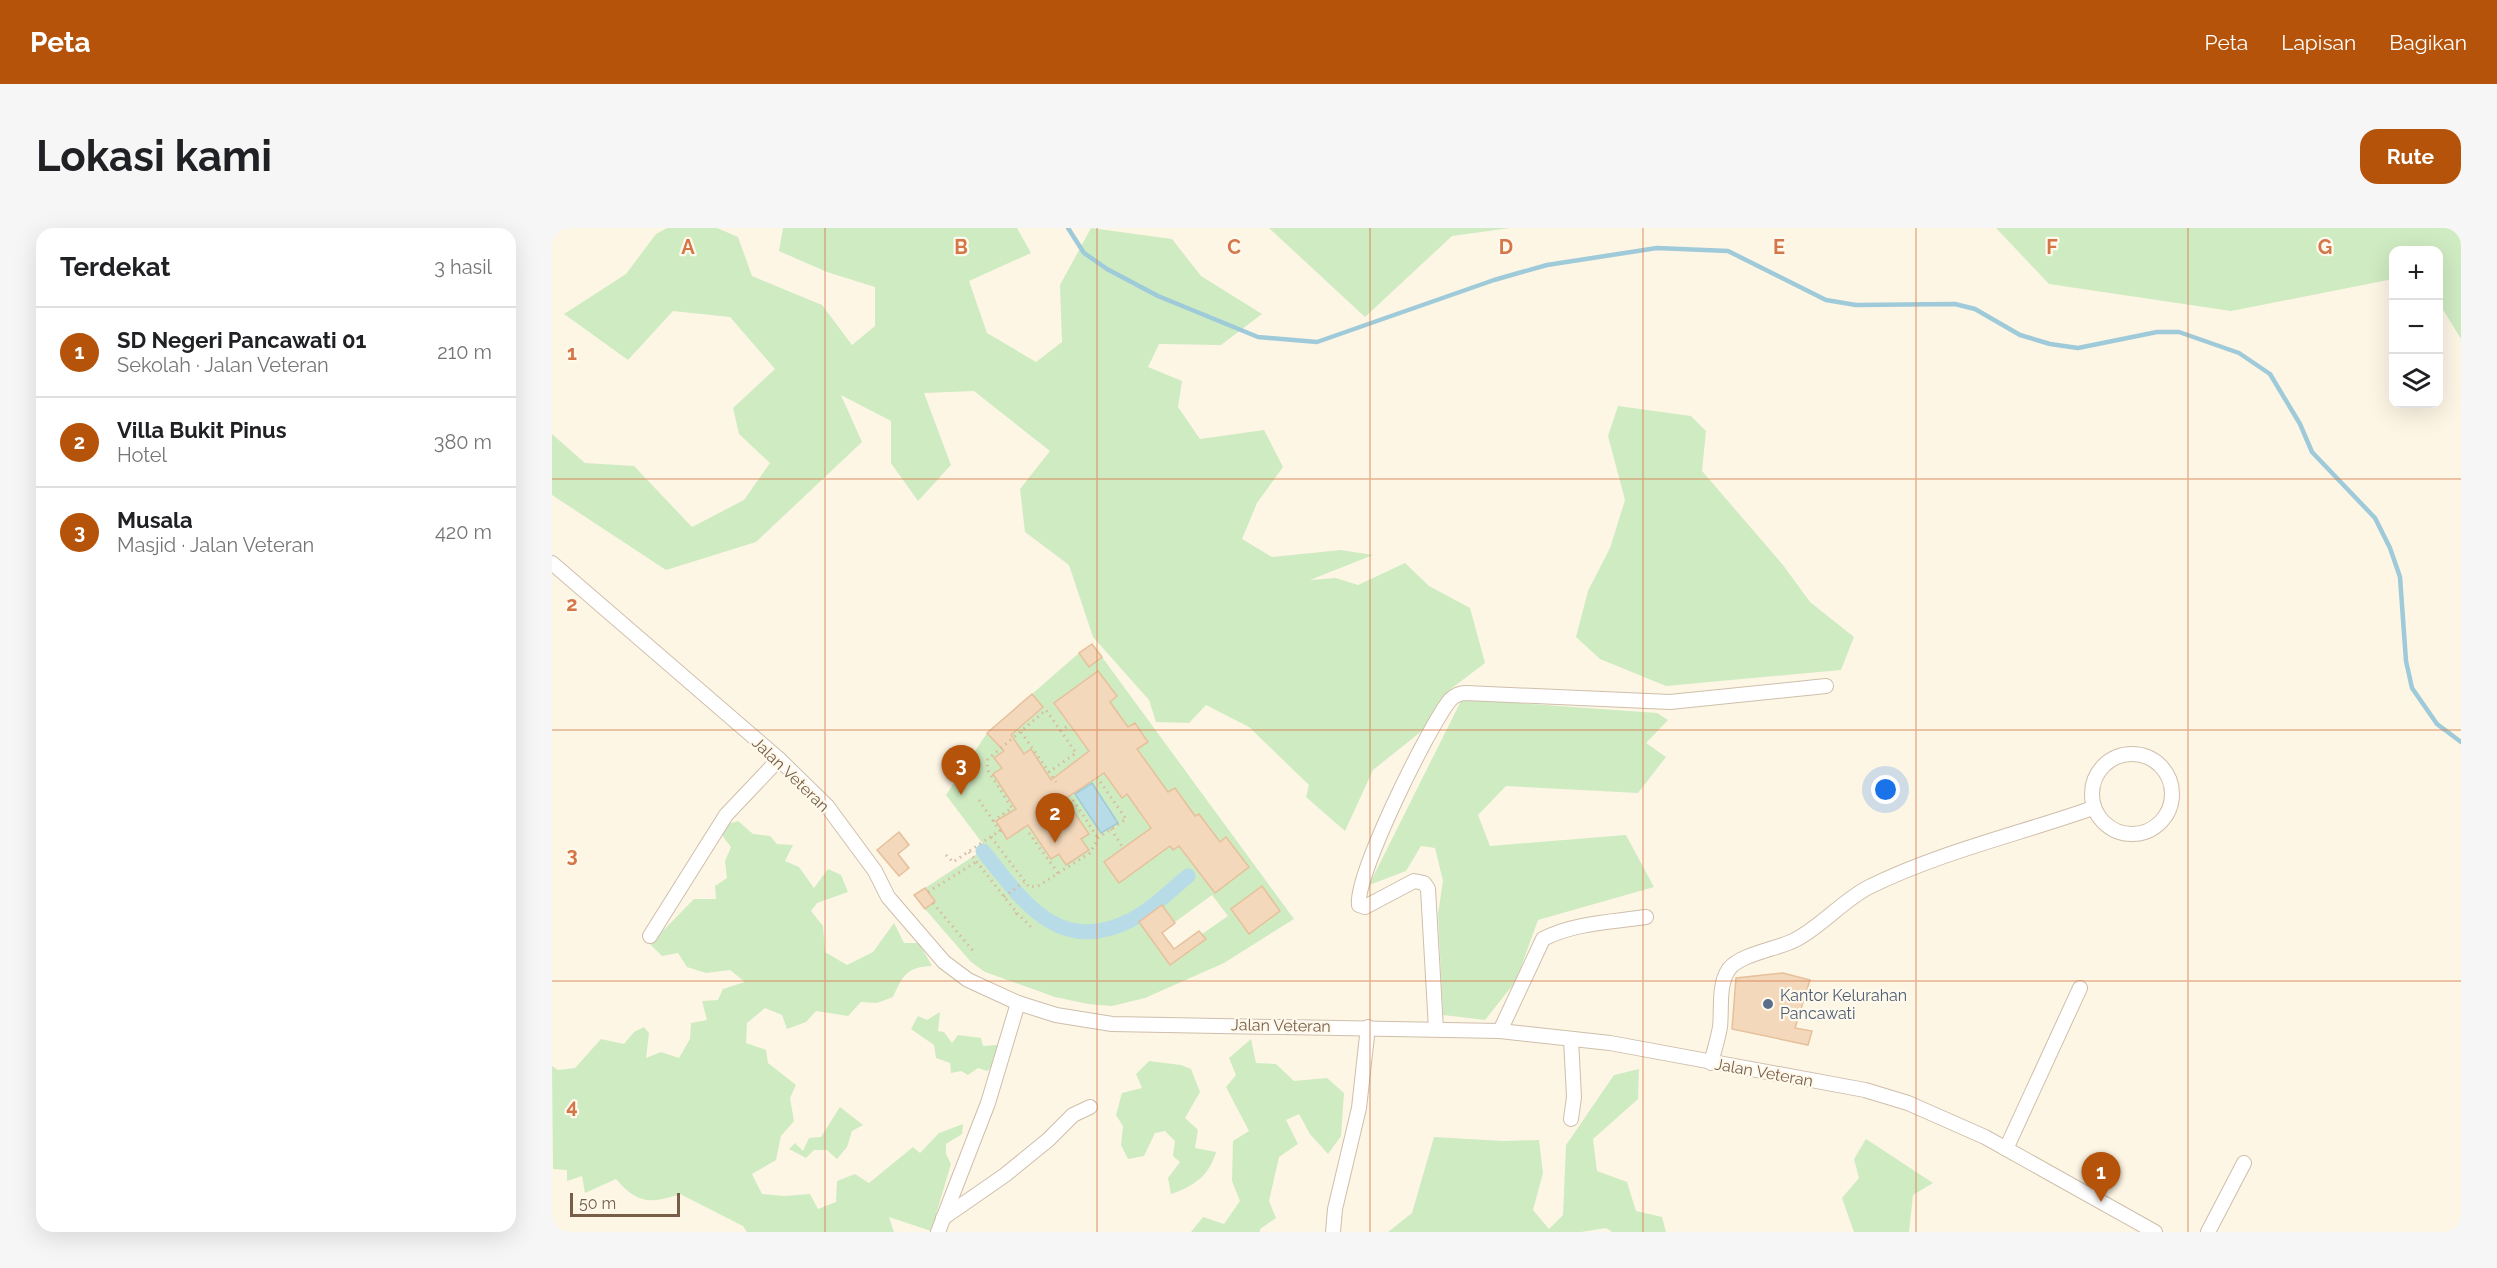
<!DOCTYPE html>
<html lang="id">
<head>
<meta charset="utf-8">
<style>
	:root { --surface:#fff; --page:#f6f6f6; --text:#202124; --muted:#757577; --line:#e0e0e0; --accent:#b45309 }
	body { margin:0; font-family:Raleway,sans-serif; background:var(--page); color:var(--text) }
	.controls { position:absolute; right:18px; top:18px; display:grid; overflow:hidden; border-radius:12px; box-shadow:0 6px 24px #0002 }
	.controls button { width:54px; height:54px; display:grid; place-items:center; padding:0; border:0; border-bottom:2px solid var(--line); background:var(--surface); color:var(--text); font:30px sans-serif }
	.scale { position:absolute; left:18px; bottom:15px; width:110px; box-sizing:border-box; padding-left:6px; border:3px solid #775e49; border-top:0; font-size:16px; line-height:21px; white-space:nowrap; color:#775e49; -webkit-text-stroke:4px #fff9ec; paint-order:stroke }
	.you { position:absolute; left:1334px; top:562px; width:21px; height:21px; margin:-15px; border:4px solid #fff; border-radius:50%; background:#1a73e8; box-shadow:0 0 0 9px #1a73e833 }
	.badge { display:grid; place-items:center; width:39px; height:39px; border-radius:50%; background:var(--accent); color:#fff; font-size:20px; font-weight:700 }
	.pin { position:absolute; translate:-50% -50px; filter:drop-shadow(0 2px 3px #0008) }
	.pin::after { content:''; position:absolute; top:32px; width:21px; height:18px; background:inherit; clip-path:polygon(0 0,100% 0,50% 100%) }
	.list { margin:0; padding:0; list-style:none }
	h2 { display:flex; justify-content:space-between; align-items:center; height:78px; margin:0; padding:0 24px; font-size:26px }
	h2 small { font-size:20px; font-weight:400; color:var(--muted) }
	.list li { display:grid; grid-template-columns:39px 1fr auto; gap:18px; align-items:center; box-sizing:border-box; height:90px; padding:0 24px; border-top:2px solid var(--line) }
	.list b { display:block; font-size:22px; white-space:nowrap }
	.list p { margin:0; font-size:20px; white-space:nowrap; color:var(--muted) }
	.list em { font-size:20px; font-style:normal; color:var(--muted) }
	.icon { flex:none; width:33px; height:33px; fill:none; stroke:currentColor; stroke-width:2; stroke-linecap:round; stroke-linejoin:round }
	.map { position:relative; flex:none; width:1909px; height:1004px; overflow:hidden; border-radius:18px }
	header { display:flex; align-items:center; gap:36px; box-sizing:border-box; height:84px; padding:0 30px; background:var(--accent); color:#fff }
	header strong { font-size:28px }
	nav { display:flex; gap:33px; margin-inline-start:auto; font-size:21px }
	.intro { display:flex; align-items:center; justify-content:space-between; box-sizing:border-box; height:144px; padding:0 36px }
	h1 { margin:0; font-size:42px }
	.button { padding:15px 27px; border-radius:18px; background:var(--accent); color:#fff; font-size:21px; font-weight:700 }
	main { display:flex; gap:36px; padding:0 36px }
	aside { flex:1; background:var(--surface); border-radius:18px; box-shadow:0 6px 24px #0002 }
	.map>svg:first-child { display:block }
</style>
</head>
<body>
<header>
<strong>Peta</strong>
<nav><a>Peta</a><a>Lapisan</a><a>Bagikan</a></nav>
</header>
<div class="intro"><h1>Lokasi kami</h1><a class="button">Rute</a></div>
<main>
<aside>
<h2>Terdekat<small>3 hasil</small></h2>
<ul class="list">
<li><span class="badge">1</span><div><b>SD Negeri Pancawati 01</b><p>Sekolah · Jalan Veteran</p></div><em>210 m</em></li>
<li><span class="badge">2</span><div><b>Villa Bukit Pinus</b><p>Hotel</p></div><em>380 m</em></li>
<li><span class="badge">3</span><div><b>Musala</b><p>Masjid · Jalan Veteran</p></div><em>420 m</em></li>
</ul>
</aside>
<div class="map">
<svg width="1909" height="1004" viewBox="0 0 1909 1004">
	<rect width="100%" height="100%" fill="#fdf6e5"/>
	<g fill="#cfebc2" fill-rule="evenodd">
		<polygon points="115,0 165,0 186,9 200,48 270,77 300,117 323,98 323,59 275,44 227,23 231,0 465,0 479,25 417,53 435,105 484,134 510,114 508,57 539,0 620,11 649,48 710,86 669,117 607,116 596,139 630,153 626,179 648,211 712,202 731,239 705,275 690,311 720,329 789,322 821,327 758,352 784,350 806,357 853,335 877,358 918,380 933,435 900,460 871,502 821,542 793,603 754,569 757,557 697,499 654,477 637,495 604,494 597,472 541,409 517,337 473,304 468,261 498,223 422,163 372,165 399,237 366,273 339,235 339,193 289,167 310,214 204,314 114,342 0,267 0,206 33,235 82,238 140,299 192,272 218,235 187,206 181,180 223,141 178,89 121,83 76,132 12,86 74,46 104,6"/>
		<polygon points="717,0 958,0 900,8 813,89"/>
		<polygon points="1444,0 1909,0 1909,111 1887,75 1886,22 1842,22 1841,51 1679,83 1497,56"/>
		<polygon points="1066,178 1139,188 1154,203 1150,243 1231,337 1258,374 1302,409 1289,442 1114,458 1048,431 1024,409 1036,363 1058,320 1073,272 1056,208"/>
		<path d="M527,425L537,439L550,429L742,691L672,735L593,770L560,778L536,776L503,769L433,744L419,734L373,681L383,673L373,660L434,620L394,567L435,505L447,517L491,479L480,466ZM546,443L565,468L558,474L569,490L555,501L561,510L583,495L596,513L513,571L536,606L529,611L536,622L507,626L498,631L476,597L456,611L444,593L464,581L441,546L450,540L443,529L464,515L472,526L479,522L501,555L546,517H532L502,476ZM623,560L635,577L596,597L589,587L596,582L595,579ZM647,586L661,605L632,625L627,618L621,622L612,610ZM589,608L567,654H566L552,634ZM674,610L697,639L663,665L640,635ZM710,658L728,683L696,705L679,681ZM660,667L676,688L650,706L654,712L618,737L587,694L610,677L623,694Z"/>
		<polygon points="910,471 1105,485 1116,492 1094,515 1114,529 1086,565 954,558 926,587 938,618 1074,607 1102,659 986,692 964,753 933,792 891,787 886,686 891,653 883,620 869,618 854,643 817,657"/>
		<path d="M186,593L201,606L218,608L225,616L241,617L233,633L247,639L262,660L276,641L289,647L296,664L265,675L259,683L271,698L273,724L295,737L321,724L342,695L352,715H367L380,738C355,739 351,747 341,769L325,775L309,774L296,788L264,783L254,794L235,801L230,787L213,780L195,795L194,815L214,822L216,835L244,857L238,870L242,893L229,908L224,932L200,946L210,966L233,968L258,966L266,981L284,974L285,953L303,946L317,955L361,919L368,925L387,905L411,896L410,906L394,916V926L399,936L379,1003L337,989L342,1004H195L191,998L128,966C99,976 85,976 64,951L33,965L30,948L15,953V942L1,941L0,838L6,842L23,840L49,811L72,816L82,804L92,799L97,805L94,830L109,824L127,830L138,811L139,795L155,792L150,773L166,772L171,761L193,754L178,742L154,745L135,739L126,725L110,728L98,716L142,671H164L163,658L175,650L173,633L179,619L169,606L176,596Z"/>
		<polygon points="388,784 386,803 392,804 400,815 406,807 429,810 431,818 445,817 445,835 435,843 426,840 416,847 409,843 399,845 398,835 384,830 382,817 359,801 366,788 375,792"/>
		<polygon points="699,811 704,835 724,836 742,853 775,850 792,865 789,908 776,926 758,906 747,886 734,892 746,916 727,929 717,973 724,990 708,1001 708,1004 639,1004 651,989 672,996 688,973 680,953 681,913 697,903 674,859 684,847 677,830"/>
		<path d="M597,833L629,837L639,841L648,864L633,890L646,902L643,920L664,924C657,948 642,958 619,966L616,950L628,934L621,928L623,913L613,903L603,905L592,928L576,931L569,917L571,898L564,887L570,865L590,860L584,846Z"/>
		<polygon points="1087,841 1086,871 1041,911 1045,943 1075,954 1084,983 1110,989 1114,1004 1060,1004 1054,1000 1029,1004 836,1004 860,985 882,909 951,913 987,912 991,945 981,982 997,1001 1011,987 1014,917 1062,847"/>
		<polygon points="288,879 311,897 300,903 295,919 285,931 275,922 262,922 254,930 237,921 243,915 251,923 257,910 269,909"/>
		<polygon points="1314,911 1381,955 1361,967 1357,1004 1302,1004 1290,970 1307,950 1302,931"/>
	</g>
	<polygon fill="#b8dce7" stroke="#9ecad9" stroke-width="1.5" points="540,555 566,595 549,605 523,566"/>
	<g fill="none" stroke-linecap="round" stroke-linejoin="round">
		<polyline stroke="#9ecad9" stroke-width="4.5" points="516,0 532,25 555,41 606,68 706,109 765,114 942,52 995,37 1105,20 1176,23 1274,72 1304,77 1403,76 1423,81 1468,107 1498,116 1526,120 1605,104 1627,104 1687,125 1718,146 1748,196 1760,224 1823,290 1838,320 1848,349 1854,433 1860,460 1885,496 1909,514"/>
		<path stroke="#b8dce7" stroke-width="15" d="M431,623C470,672 506,728 577,693C598,683 618,663 636,648"/>
	</g>
	<g fill="#f3d8bb" stroke="#e6c09b" stroke-width="1.5">
		<polygon points="540,416 550,429 537,439 527,425"/>
		<polygon points="546,443 565,468 558,474 576,499 583,495 596,514 585,521 616,564 623,560 643,588 647,586 668,614 674,609 697,639 663,665 627,618 621,622 618,618 567,655 552,634 599,600 575,566 570,570 552,545 513,571 537,606 529,611 537,622 514,637 507,626 499,631 476,597 455,611 444,593 464,581 441,546 450,540 442,530 452,523 435,505 480,466 491,479 459,507 472,526 479,521 499,552 537,523 502,475"/>
		<polygon points="347,604 357,617 346,626 357,640 347,648 325,622"/>
		<polygon points="710,658 728,683 697,706 679,681"/>
		<polygon points="373,660 383,673 373,681 362,667"/>
		<polygon points="610,677 623,695 610,705 622,721 647,703 654,711 618,737 587,694"/>
		<polygon points="1231,745 1258,752 1243,800 1260,803 1256,817 1180,801 1184,750"/>
	</g>
	<g fill="none" stroke-linecap="round" stroke-linejoin="round">
		<defs>
			<g id="minor">
				<polyline points="0,335 227,531 275,578 323,643 336,669 392,734 416,752 466,775 504,787 560,796 948,803 1058,815 1313,862 1356,875 1433,909 1603,1004"/>
				<circle cx="1580" cy="566" r="40"/>
				<polyline points="98,708 174,587 227,531"/>
				<path d="M884,801L876,661L872,655L862,653L813,679L807,677C803,647 877,498 898,472C903,467 907,465 914,465L1118,474L1274,458"/>
				<path d="M948,803L991,711C1021,695 1060,694 1094,689"/>
				<polyline points="1019,811 1022,869 1019,891"/>
				<path d="M1159,835C1162,823 1166,811 1168,799C1170,782 1166,756 1177,741C1188,726 1226,721 1243,712C1270,698 1290,673 1317,659C1388,624 1467,606 1541,580"/>
				<polyline points="1454,921 1528,760"/>
				<polyline points="391,990 453,947 496,912 521,887 538,879"/>
				<polyline points="386,1004 436,875 466,775"/>
				<polyline points="781,1004 783,981 807,880 816,799"/>
				<polyline points="1656,1004 1692,935"/>
			</g>
		</defs>
		<use href="#minor" stroke="#cfbeab" stroke-width="16"/>
		<g stroke="#d8bb9e" stroke-width="3" stroke-dasharray="1.5 4.5" stroke-linecap="butt">
			<polyline points="508,503 517,497"/>
			<polyline points="469,504 504,554"/>
			<polyline points="427,572 448,603"/>
			<polyline points="521,572 546,610"/>
			<polyline points="441,593 460,580 435,541 436,531 494,482 524,525 497,544"/>
			<polyline points="559,601 571,620"/>
			<polyline points="477,605 506,645"/>
			<polyline points="439,609 477,659 486,658 538,625 546,610 574,591 545,549"/>
			<polyline points="417,624 465,685 462,688"/>
			<polyline points="394,627 401,634 449,602"/>
			<polyline points="376,664 424,634"/>
			<polyline points="452,669 472,654"/>
			<polyline points="381,675 422,724"/>
			<polyline points="465,685 480,700"/>
		</g>
		<use href="#minor" stroke="#fff" stroke-width="14"/>
	</g>
	<path fill="none" stroke="#d47647" stroke-width="1.5" stroke-opacity="0.55" d="M273,0V1004M545,0V1004M818,0V1004M1091,0V1004M1364,0V1004M1636,0V1004M0,251H1909M0,502H1909M0,753H1909"/>
	<circle fill="#5c6f8a" stroke="#fff9ec" stroke-width="2" cx="1216" cy="776" r="6"/>
	<g text-anchor="middle" stroke-width="4.5" stroke-linejoin="round" paint-order="stroke">
		<g font-size="16" fill="#775e49" stroke="#fff9ec">
			<text transform="translate(239 546) rotate(44)" y="6">Jalan Veteran</text>
			<text transform="translate(729 797) rotate(1)" y="6">Jalan Veteran</text>
			<text transform="translate(1212 844) rotate(10)" y="6">Jalan Veteran</text>
		</g>
		<g font-size="16" fill="#4e5e75" stroke="#fff9ec" text-anchor="start">
			<text x="1228" y="773">Kantor Kelurahan<tspan x="1228" dy="18">Pancawati</tspan></text>
		</g>
	</g>
	<g font-size="20" text-anchor="middle" font-weight="bold" fill="#d47647" stroke="#fff9ec" stroke-width="4.5" stroke-linejoin="round" paint-order="stroke">
		<text x="136" y="26">A</text>
		<text x="409" y="26">B</text>
		<text x="682" y="26">C</text>
		<text x="954" y="26">D</text>
		<text x="1227" y="26">E</text>
		<text x="1500" y="26">F</text>
		<text x="1773" y="26">G</text>
		<text x="20" y="132">1</text>
		<text x="20" y="383">2</text>
		<text x="20" y="634">3</text>
		<text x="20" y="885">4</text>
	</g>
</svg>
<div class="controls">
<button>+</button>
<button>−</button>
<button><svg class="icon" aria-label="layers" viewBox="0 0 24 24"><path d="M12 4l9 5-9 5-9-5zM3 14l9 5 9-5"/></svg></button>
</div>
<div class="scale">50 m</div>
<div class="you"></div>
<div class="pin badge" style="left:1549px;top:974px">1</div>
<div class="pin badge" style="left:503px;top:615px">2</div>
<div class="pin badge" style="left:409px;top:567px">3</div>
</div>
</main>
</body>
</html>
